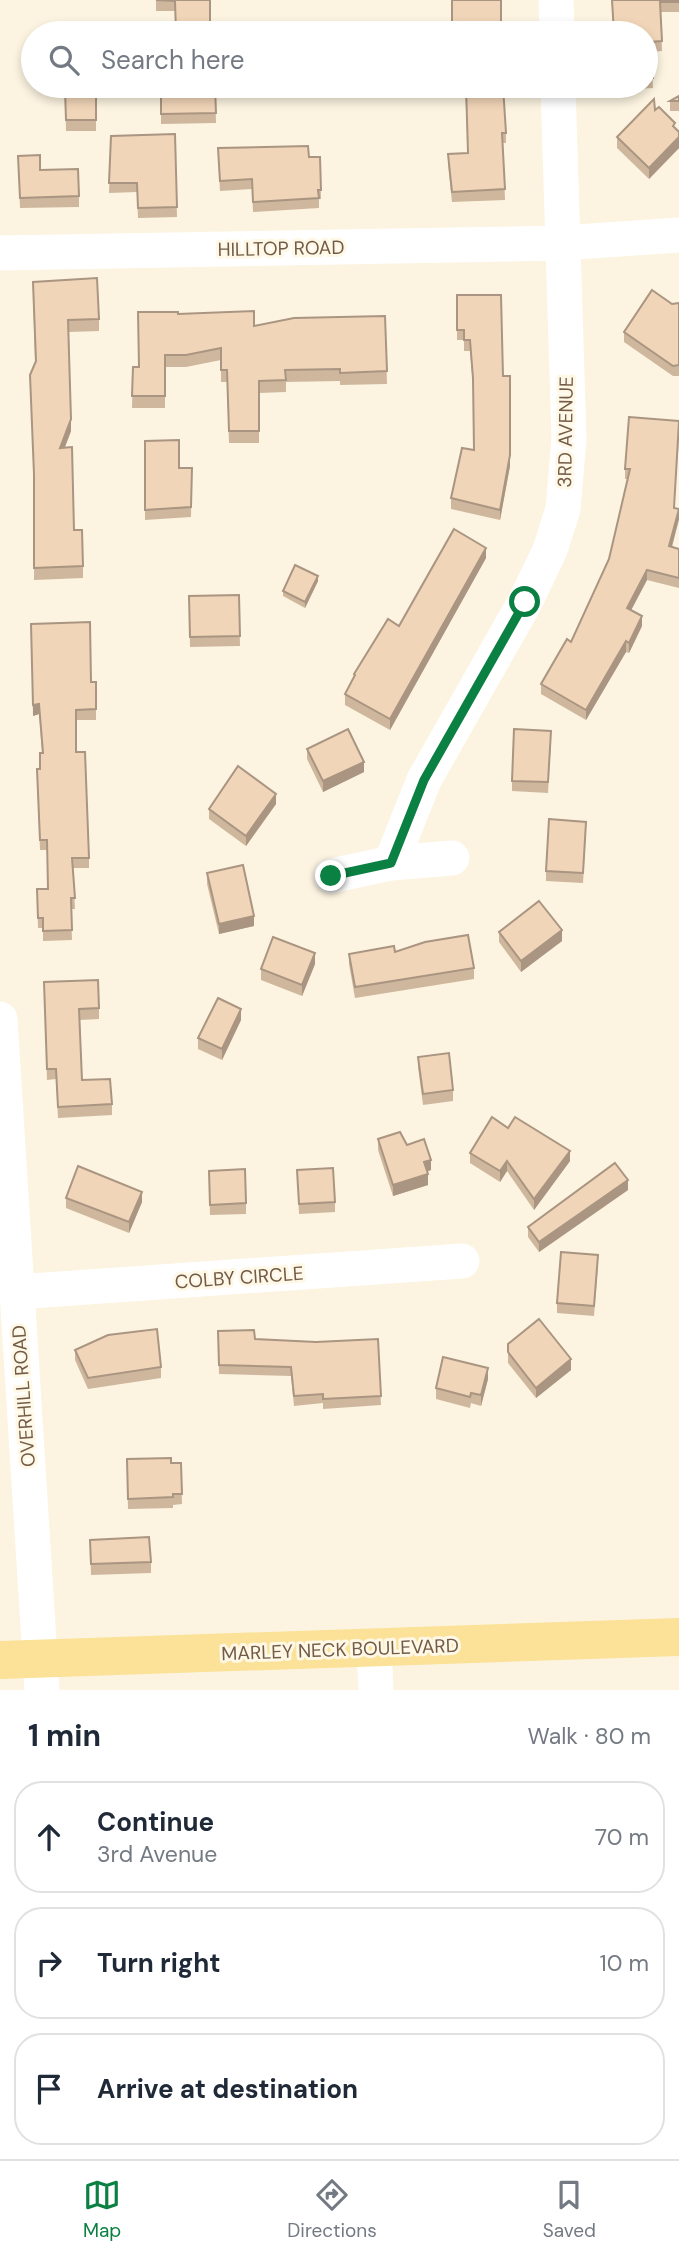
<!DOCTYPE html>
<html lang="en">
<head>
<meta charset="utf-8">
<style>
	:root { --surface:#fff; --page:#f6f6f7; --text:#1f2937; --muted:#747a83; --line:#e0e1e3; --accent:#0b8043 }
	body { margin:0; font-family:"DM Sans",sans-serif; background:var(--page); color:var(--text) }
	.stop { position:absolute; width:21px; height:21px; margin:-16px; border:5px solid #0b8043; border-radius:50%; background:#fff }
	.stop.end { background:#0b8043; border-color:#fff; box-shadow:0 2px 7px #0008 }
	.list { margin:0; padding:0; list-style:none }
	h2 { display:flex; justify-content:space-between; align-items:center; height:91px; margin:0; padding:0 28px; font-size:30px }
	h2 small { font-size:23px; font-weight:400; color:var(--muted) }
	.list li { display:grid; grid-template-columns:46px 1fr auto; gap:21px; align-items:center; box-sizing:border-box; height:112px; margin:0 14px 14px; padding:0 14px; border:2px solid var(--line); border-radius:28px }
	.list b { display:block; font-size:26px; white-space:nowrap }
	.list p { margin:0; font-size:23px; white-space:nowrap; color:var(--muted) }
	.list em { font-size:23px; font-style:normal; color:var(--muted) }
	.icon { flex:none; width:38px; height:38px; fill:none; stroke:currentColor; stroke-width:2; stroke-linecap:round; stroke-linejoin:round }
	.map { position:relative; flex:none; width:679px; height:1690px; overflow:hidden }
	.search { position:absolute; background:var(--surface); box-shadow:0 4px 10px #0003; left:21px; right:21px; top:21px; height:77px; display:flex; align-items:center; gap:18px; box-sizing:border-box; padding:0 24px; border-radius:38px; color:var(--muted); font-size:26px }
	.sheet { height:469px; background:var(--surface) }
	nav { display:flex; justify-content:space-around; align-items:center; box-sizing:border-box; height:98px; border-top:2px solid var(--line); background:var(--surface); font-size:19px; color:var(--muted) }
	nav a { display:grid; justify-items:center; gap:4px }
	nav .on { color:var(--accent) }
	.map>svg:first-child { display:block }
</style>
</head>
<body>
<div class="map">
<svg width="679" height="1690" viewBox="0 0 679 1690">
	<rect width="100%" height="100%" fill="#fcf4e0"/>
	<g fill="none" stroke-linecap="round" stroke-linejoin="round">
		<g stroke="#fff" stroke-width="35">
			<polyline points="556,0 557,33"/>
			<polyline points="0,253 562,243 679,235"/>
			<polyline points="391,863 424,780 525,602 550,550 563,509 569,439 558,86"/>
			<polyline points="331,876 391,863 452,858"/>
			<polyline points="0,1019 42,1690"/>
			<polyline points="16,1292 462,1261"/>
			<polyline points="374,1648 376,1690"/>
		</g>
		<polyline stroke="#fbe298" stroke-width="38" points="0,1660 679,1637"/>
	</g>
	<g fill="#cfb79e">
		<polygon points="156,0 210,0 210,31 175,33 175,11 156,11"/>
		<polygon points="612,0 679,0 679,12 661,12 662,51 651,52 653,88 618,90 617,86 646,86 646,33 614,33"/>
		<polygon points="161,86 215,86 216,123 161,124"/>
		<polygon points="465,86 506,133 506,143 503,143 505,200 452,202 448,164 448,154 468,153"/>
		<polygon points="65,90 96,90 96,131 66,131"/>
		<polygon points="679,96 679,111 670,111 670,101"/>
		<polygon points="655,110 679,132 679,148 649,179 617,148 617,137"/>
		<polygon points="175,134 177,217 138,218 137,192 109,193 111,136"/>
		<polygon points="18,156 79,196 79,207 20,208"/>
		<polygon points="320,157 321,199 319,199 319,208 253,212 252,189 220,191 218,158"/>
		<polygon points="33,294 99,319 99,331 69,332 71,431 65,447 74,530 83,566 83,578 34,580 35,362"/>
		<polygon points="457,295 503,376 510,466 500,520 451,509 451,498 474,450 473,388 470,351 464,351 464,340 457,340"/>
		<polygon points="679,303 679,376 673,376 624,342 624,332 672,304"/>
		<polygon points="178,314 254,326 385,316 387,384 340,385 340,381 286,382 286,392 259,393 259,443 229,443 227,382 221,382 221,360 186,367 165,367 165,408 132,408 133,367 138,367"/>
		<polygon points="679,438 674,508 679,519 672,547 679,549 679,588 647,580 631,610 642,626 629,653 626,652 586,720 541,694 541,684 571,642 609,559 627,479 625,479 625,469"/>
		<polygon points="145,441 179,468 192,468 191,517 145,520"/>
		<polygon points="486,558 390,730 345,705 345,694 354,678 354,674 399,626"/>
		<polygon points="318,581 305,608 283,596 283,591"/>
		<polygon points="239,595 240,646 190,647 189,596"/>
		<polygon points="31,624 91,682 96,682 96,720 76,720 76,752 89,858 89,868 73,868 75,909 71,909 72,940 43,941 43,928 38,928 37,889 48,889 47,850 40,850 37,779 42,753 39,714 33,716"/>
		<polygon points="551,741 548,793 512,791 512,781"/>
		<polygon points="307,749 364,772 323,792 307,759"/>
		<polygon points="276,804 246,846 209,819 209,809"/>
		<polygon points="586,832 583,883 546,881 546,871"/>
		<polygon points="207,873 254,926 219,934 207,884"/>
		<polygon points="499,932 562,941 521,972 499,942"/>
		<polygon points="395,952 474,968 474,979 355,998 349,964 349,954"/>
		<polygon points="315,964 302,996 261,980 261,969"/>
		<polygon points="44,982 99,1008 99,1019 80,1020 82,1080 112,1104 112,1115 58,1118 56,1079 47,1080"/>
		<polygon points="241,1020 222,1060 198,1049 198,1038"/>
		<polygon points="418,1057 453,1090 453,1101 423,1105 418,1067"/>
		<polygon points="508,1128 570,1161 534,1210 507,1171 500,1182 470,1163 470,1153"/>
		<polygon points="378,1139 407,1145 431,1170 427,1172 428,1185 393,1196 378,1150"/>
		<polygon points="297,1170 335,1202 335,1212 299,1214"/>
		<polygon points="209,1181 246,1203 246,1214 210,1215"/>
		<polygon points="628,1190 539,1252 528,1237 528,1227"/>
		<polygon points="66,1198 142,1202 129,1233 66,1208"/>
		<polygon points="598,1265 594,1316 557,1313 557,1303"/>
		<polygon points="218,1331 255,1339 316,1342 378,1339 381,1405 323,1409 323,1403 294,1406 291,1376 219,1374"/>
		<polygon points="508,1344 571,1370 536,1398 508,1363"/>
		<polygon points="75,1350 161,1367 161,1378 88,1389 75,1360"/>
		<polygon points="488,1379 481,1406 471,1403 470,1408 436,1399 436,1388"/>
		<polygon points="127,1459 181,1463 182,1504 173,1505 173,1508 128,1509"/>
		<polygon points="90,1540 151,1562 151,1573 91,1575"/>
	</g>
	<g fill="#a99581">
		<polygon points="679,137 679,148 649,179 649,168"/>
		<polygon points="71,419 71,431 60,460 60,448"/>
		<polygon points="510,455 510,466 500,520 500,510"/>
		<polygon points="679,509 679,519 669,557 669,546"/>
		<polygon points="486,548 486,558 390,730 390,719"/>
		<polygon points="647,570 647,580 627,618 627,608"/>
		<polygon points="318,576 318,581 305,608 305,602"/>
		<polygon points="642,616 642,626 629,653 629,643"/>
		<polygon points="626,641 626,652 586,720 586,710"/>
		<polygon points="39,704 39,714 33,716 33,705"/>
		<polygon points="364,762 364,772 323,792 323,781"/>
		<polygon points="276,794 276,804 246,846 246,836"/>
		<polygon points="254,916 254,926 219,934 219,924"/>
		<polygon points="562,930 562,941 521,972 521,961"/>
		<polygon points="315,953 315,964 302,996 302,985"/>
		<polygon points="241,1009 241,1020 222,1060 222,1049"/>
		<polygon points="570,1151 570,1161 534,1210 534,1199"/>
		<polygon points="431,1160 431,1170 424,1172 424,1162"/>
		<polygon points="507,1161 507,1171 500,1182 500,1171"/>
		<polygon points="428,1174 428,1185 393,1196 393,1185"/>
		<polygon points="628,1180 628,1190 539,1252 539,1242"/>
		<polygon points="142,1192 142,1202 129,1233 129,1222"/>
		<polygon points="571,1359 571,1370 536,1398 536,1388"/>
		<polygon points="488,1368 488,1379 481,1406 481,1395"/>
	</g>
	<g fill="#f1d5b8" stroke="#a99581" stroke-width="2">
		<polygon points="156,0 210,0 210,31 249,30 249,33 176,33 175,1"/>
		<rect x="452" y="0" width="49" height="33"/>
		<polygon points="612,0 679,0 679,2 660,2 662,41 650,42 653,78 646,78 646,33 614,33"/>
		<polygon points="161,86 215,86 216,113 161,114"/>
		<polygon points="466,86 503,86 506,133 502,133 505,189 452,192 448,154 468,153"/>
		<polygon points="65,90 96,90 96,120 66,120"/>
		<polygon points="679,96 679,101 670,101"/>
		<polygon points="654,99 655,110 659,107 675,123 673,126 679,132 679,137 649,168 617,137"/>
		<polygon points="175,134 177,207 138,208 137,183 109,183 111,136"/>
		<polygon points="308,146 309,157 320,157 321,190 318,190 319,198 253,202 252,179 220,181 218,148"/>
		<polygon points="40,155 40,170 78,169 79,196 20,198 18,156"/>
		<polygon points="97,278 99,319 68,320 71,419 60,448 72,447 74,530 82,530 83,566 34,568 34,474 30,375 36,361 33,282"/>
		<polygon points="652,290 672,304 679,303 679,365 673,366 624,332"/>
		<polygon points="457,295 501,295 503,376 510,376 510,455 500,510 451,498 462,448 474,450 473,378 470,340 464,340 464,330 457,330"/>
		<polygon points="254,311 254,326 294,318 385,316 387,371 340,373 340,369 285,370 286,380 259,381 259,431 229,431 227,370 221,370 221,348 186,355 165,355 165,396 132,396 133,367 139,367 138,312 178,312 178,314"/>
		<polygon points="629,417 679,421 674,508 679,509 669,546 679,549 679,578 647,570 627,608 642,616 629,643 626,641 586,710 541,684 567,639 571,642 609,559 630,469 625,469"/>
		<polygon points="179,440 179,468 192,468 191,507 145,510 145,441"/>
		<polygon points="454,529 486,548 390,719 345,694 355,675 354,674 388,619 399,626"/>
		<polygon points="295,565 318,576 305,602 283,591"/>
		<polygon points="239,595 240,636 190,637 189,596"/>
		<polygon points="90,622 91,682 96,682 96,709 76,710 76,752 85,752 89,858 72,858 75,898 71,898 72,930 43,931 43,918 38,918 37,889 48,889 47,840 40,840 37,769 40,769 40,753 43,753 39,704 33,705 31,624"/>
		<polygon points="348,729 364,762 323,781 307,749"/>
		<polygon points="514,729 551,731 548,782 512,781"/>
		<polygon points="238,766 276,794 246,836 209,809"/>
		<polygon points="549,819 586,822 583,873 546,871"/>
		<polygon points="243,865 254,916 219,924 207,873"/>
		<polygon points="539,901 562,930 521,961 499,932"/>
		<polygon points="468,935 474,968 355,987 349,954 394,946 395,952 425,942"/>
		<polygon points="273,937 315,953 302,985 261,969"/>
		<polygon points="98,980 99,1008 79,1009 82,1080 110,1079 112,1104 58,1107 56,1069 47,1069 44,982"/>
		<polygon points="218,998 241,1009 222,1049 198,1038"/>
		<polygon points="449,1053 453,1090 423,1094 418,1057"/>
		<polygon points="492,1117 508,1128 515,1117 570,1151 534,1199 507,1161 500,1171 470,1153"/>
		<polygon points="400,1132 407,1145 424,1139 431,1160 424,1162 428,1174 393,1185 378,1139"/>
		<polygon points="615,1163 628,1180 539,1242 528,1227"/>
		<polygon points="78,1166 142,1192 129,1222 66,1198"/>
		<polygon points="333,1168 335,1202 299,1204 297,1170"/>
		<polygon points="245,1169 246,1203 210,1205 209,1171"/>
		<polygon points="561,1252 598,1255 594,1306 557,1303"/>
		<polygon points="539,1319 571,1359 536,1388 508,1352 508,1344"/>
		<polygon points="157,1329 161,1367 88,1378 75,1350 108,1335"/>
		<polygon points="254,1330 255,1339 316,1342 378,1339 381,1396 323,1399 323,1394 294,1396 291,1367 219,1365 218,1331"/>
		<polygon points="443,1357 488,1368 481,1395 471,1393 470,1397 436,1388"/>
		<polygon points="171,1458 171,1463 181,1463 182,1494 173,1494 173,1497 128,1499 127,1459"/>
		<polygon points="149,1537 151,1562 91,1564 90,1540"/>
	</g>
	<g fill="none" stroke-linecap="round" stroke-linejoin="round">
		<polyline stroke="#0b8043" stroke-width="9" points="331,876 391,863 424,780 525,602"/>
	</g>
	<g text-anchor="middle" stroke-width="6" stroke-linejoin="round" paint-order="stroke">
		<g font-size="19" fill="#725c48" stroke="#fff8e6">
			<text transform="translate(281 248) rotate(-1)" y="7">HILLTOP ROAD</text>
			<text transform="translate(565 432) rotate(-89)" y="7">3RD AVENUE</text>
			<text transform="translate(239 1277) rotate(-4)" y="7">COLBY CIRCLE</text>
			<text transform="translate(23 1396) rotate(-94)" y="7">OVERHILL ROAD</text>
			<text transform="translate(340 1649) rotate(-2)" y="7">MARLEY NECK BOULEVARD</text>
		</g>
	</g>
</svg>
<div class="stop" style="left:525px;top:602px"></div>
<div class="stop end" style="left:331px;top:876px"></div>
<div class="search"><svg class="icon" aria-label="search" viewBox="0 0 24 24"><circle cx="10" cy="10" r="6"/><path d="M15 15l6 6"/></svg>Search here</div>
</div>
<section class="sheet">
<h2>1 min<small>Walk · 80 m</small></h2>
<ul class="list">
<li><svg class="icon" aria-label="ahead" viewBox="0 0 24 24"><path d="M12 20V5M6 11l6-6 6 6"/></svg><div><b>Continue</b><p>3rd Avenue</p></div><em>70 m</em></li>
<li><svg class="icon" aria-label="right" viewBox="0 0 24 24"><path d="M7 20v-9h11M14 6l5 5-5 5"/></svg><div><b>Turn right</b></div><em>10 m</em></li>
<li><svg class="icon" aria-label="arrive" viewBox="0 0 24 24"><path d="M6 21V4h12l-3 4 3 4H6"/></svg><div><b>Arrive at destination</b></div></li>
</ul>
</section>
<nav>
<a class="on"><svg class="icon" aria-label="map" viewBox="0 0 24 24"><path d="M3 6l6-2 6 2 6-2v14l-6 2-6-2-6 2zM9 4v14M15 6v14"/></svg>Map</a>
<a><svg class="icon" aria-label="directions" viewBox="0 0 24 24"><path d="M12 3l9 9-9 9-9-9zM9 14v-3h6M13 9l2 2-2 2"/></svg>Directions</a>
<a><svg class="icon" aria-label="saved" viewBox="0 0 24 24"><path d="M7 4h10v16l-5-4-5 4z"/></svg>Saved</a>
</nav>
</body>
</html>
